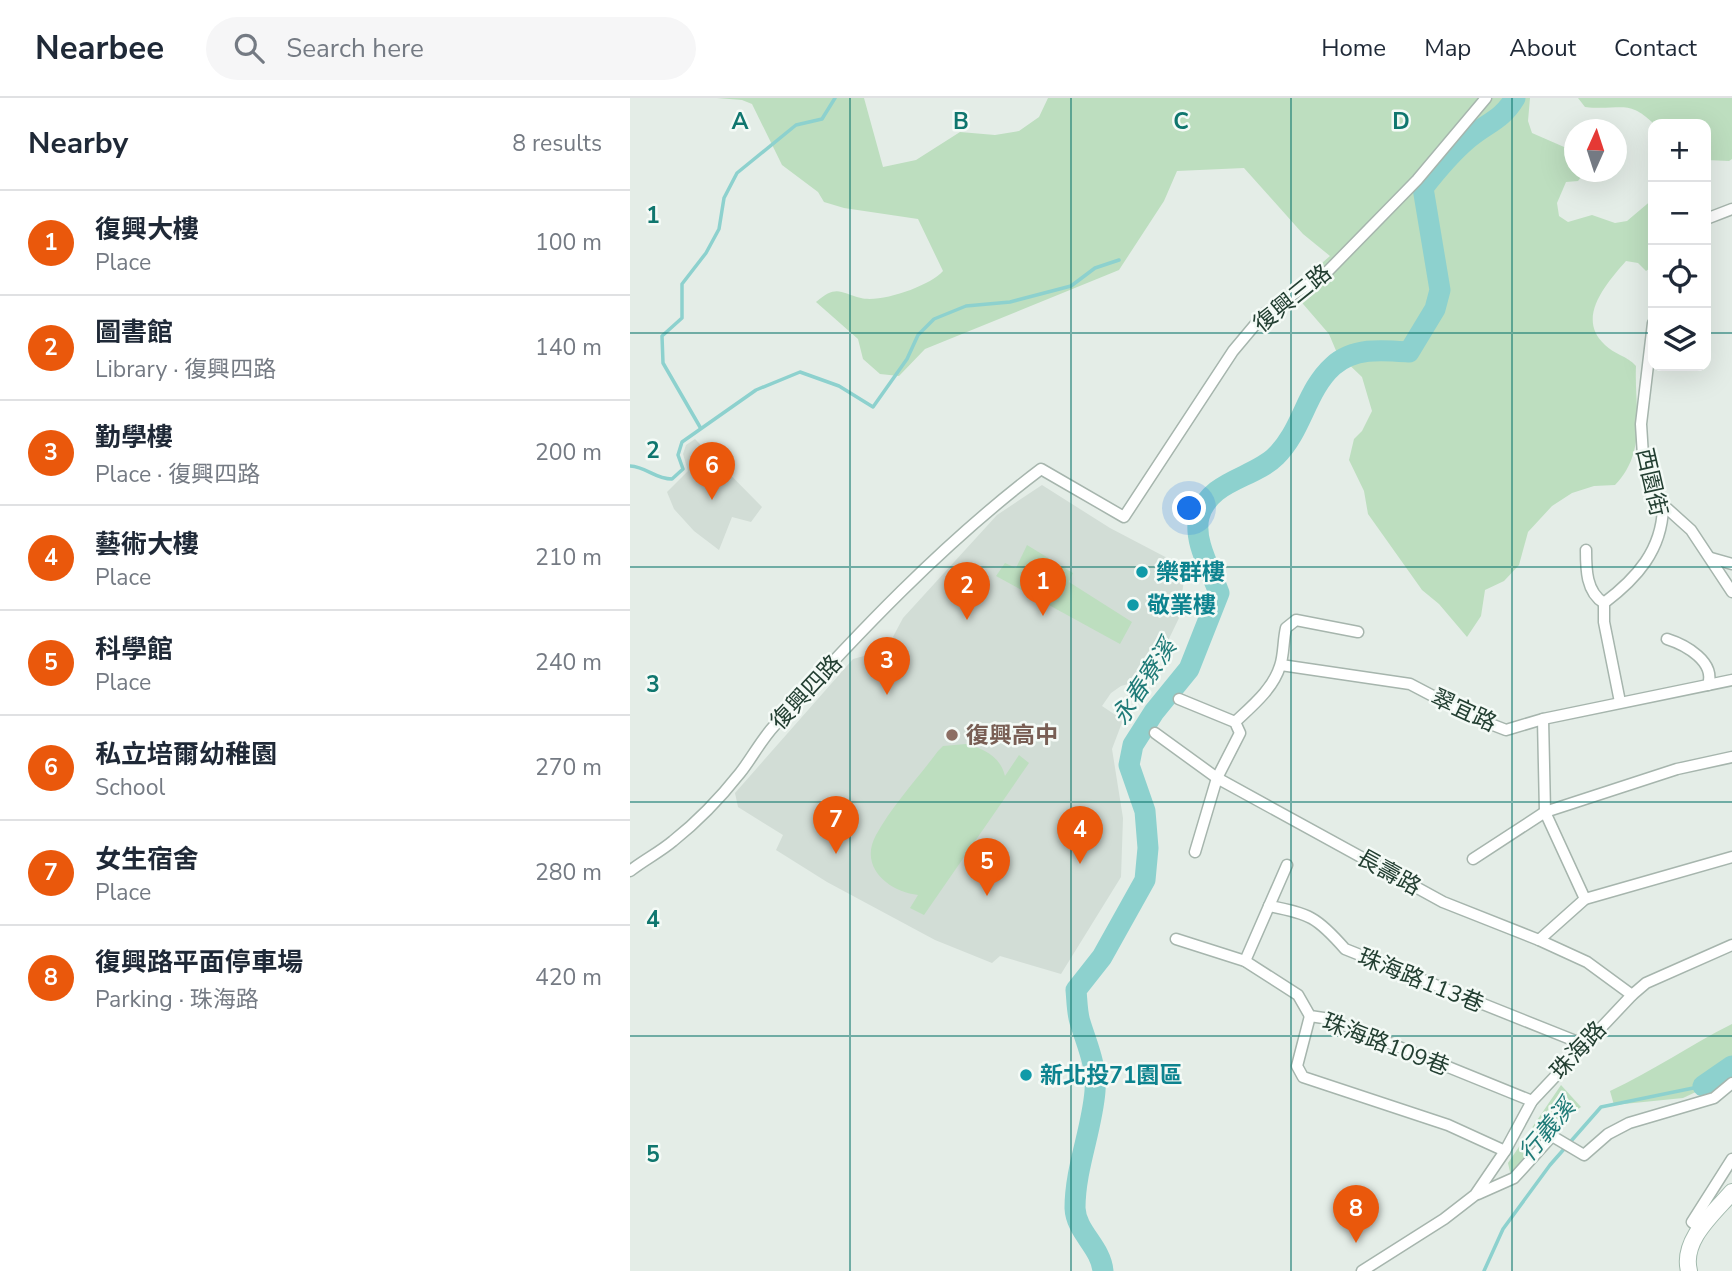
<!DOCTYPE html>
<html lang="en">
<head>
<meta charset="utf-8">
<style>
	:root { --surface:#fff; --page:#f6f6f7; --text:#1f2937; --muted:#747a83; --line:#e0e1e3; --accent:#ea580c }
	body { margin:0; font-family:"Nunito Sans","Noto Sans TC",sans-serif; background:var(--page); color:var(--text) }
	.controls { position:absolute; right:21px; top:21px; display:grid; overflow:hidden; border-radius:14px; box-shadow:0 7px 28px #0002 }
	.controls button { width:63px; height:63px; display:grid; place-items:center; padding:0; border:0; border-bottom:2px solid var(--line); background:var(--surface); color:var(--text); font:35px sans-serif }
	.compass { position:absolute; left:934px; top:21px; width:63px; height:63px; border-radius:50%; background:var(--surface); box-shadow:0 7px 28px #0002; rotate:3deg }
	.you { position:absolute; left:560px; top:411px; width:24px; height:24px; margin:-18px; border:5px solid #fff; border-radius:50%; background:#1a73e8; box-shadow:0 0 0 10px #1a73e833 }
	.badge { display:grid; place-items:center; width:46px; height:46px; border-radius:50%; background:var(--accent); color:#fff; font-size:23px; font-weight:700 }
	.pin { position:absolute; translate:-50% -58px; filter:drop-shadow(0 2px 4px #0008) }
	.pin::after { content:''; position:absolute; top:37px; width:24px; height:21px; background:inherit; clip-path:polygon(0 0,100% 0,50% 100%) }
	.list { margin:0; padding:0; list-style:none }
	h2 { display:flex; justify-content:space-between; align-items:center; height:91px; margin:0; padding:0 28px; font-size:30px }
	h2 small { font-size:23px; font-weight:400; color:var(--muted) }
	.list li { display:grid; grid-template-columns:46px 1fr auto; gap:21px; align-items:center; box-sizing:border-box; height:105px; padding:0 28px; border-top:2px solid var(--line) }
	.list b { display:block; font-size:26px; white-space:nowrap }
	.list p { margin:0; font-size:23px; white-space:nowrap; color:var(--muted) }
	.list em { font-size:23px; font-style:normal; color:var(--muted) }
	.icon { flex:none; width:38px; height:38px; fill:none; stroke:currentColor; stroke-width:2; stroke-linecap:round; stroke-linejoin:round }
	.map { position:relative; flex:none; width:1102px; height:1173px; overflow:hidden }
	header { display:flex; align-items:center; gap:42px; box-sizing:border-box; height:98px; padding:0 35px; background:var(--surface); border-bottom:2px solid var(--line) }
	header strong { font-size:33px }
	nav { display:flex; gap:38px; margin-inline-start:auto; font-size:24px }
	.search { width:490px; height:63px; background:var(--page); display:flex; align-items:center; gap:18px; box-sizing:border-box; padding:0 24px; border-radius:38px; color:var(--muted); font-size:26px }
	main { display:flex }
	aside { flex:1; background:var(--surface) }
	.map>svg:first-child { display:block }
</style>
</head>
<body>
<header>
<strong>Nearbee</strong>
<div class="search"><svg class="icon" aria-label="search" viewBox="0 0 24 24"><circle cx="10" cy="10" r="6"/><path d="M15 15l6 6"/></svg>Search here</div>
<nav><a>Home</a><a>Map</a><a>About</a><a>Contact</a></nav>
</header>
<main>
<aside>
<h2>Nearby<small>8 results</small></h2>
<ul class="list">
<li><span class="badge">1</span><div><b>復興大樓</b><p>Place</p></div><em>100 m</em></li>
<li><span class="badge">2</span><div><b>圖書館</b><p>Library · 復興四路</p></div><em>140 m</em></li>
<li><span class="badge">3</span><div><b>勤學樓</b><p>Place · 復興四路</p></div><em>200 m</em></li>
<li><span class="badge">4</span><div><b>藝術大樓</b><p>Place</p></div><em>210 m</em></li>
<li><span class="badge">5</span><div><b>科學館</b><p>Place</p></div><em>240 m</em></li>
<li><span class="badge">6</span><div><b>私立培爾幼稚園</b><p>School</p></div><em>270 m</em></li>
<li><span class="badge">7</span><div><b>女生宿舍</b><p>Place</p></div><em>280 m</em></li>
<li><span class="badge">8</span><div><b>復興路平面停車場</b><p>Parking · 珠海路</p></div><em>420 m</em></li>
</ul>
</aside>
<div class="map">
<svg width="1102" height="1173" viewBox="0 0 1102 1173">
	<rect width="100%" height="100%" fill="#e4ede7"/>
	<g fill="#d2ddd6">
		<polygon points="65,341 132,409 121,424 102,419 89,452 64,433 44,411 37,394 58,373 53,356 56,347"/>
		<polygon points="412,387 480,430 543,463 554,481 549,520 520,580 491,588 481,595 472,608 493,622 482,651 493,720 491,779 431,876 370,858 362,865 305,842 197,784 146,752 153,737 108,709 105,695 223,561 256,552 273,520 367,417"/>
	</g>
	<g fill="#bddebf">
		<path d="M87,0H234L253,69L286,62L330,34L365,37L389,33L409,19L418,0H900L898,23L902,35L941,52L944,56V74H955L948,83L936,84L927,105L929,118L938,124L962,117L985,125L997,123L1023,101V168L1016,173L1008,165L996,163C977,185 945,220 975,247C984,256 997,258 1006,268C1004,311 1018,353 985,387L964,388L942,395L922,408L898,434L889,467L874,483L855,492L851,518L837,539L809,506L792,492L738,416L734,393L719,362L724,341L732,333L742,313L732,279L707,255L699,236L661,192L700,158L673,136L614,70L547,73L534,103L489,172L295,251L269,278L250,276L233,261L228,241L186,204C207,186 210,195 231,200C251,205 300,188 313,173L288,121L214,110L194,104L188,94L152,67L122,6L112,2Z"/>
		<path d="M948,0H1102V61L1099,63L1076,62V26H1024C998,0 990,13 955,9Z"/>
		<polygon points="397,447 443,475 439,484 502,524 490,546 366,478 375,465 386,470"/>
		<path d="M336,646C354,651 370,658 375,678L389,657L399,665L294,817L280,810L288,797C260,794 228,770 246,737C262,708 288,680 308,653L313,648Z"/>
		<path d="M1102,926V977L1053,1000L984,1007L980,993C1023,973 1060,947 1102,926Z"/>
		<polygon points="931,987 951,1009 937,1019 884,1075 880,1074 878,1065"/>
	</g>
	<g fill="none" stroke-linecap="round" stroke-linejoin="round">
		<g stroke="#8dd1ce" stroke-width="3.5">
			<polyline points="70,329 33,265 32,238 52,220 52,186 76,155 89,131 94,100 107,75 166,27 192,21 205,0"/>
			<path d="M0,368C17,369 25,381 42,381L53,371L48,357L52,344L126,292L170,274L209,288L243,309L277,261L288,237L304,221L336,208L380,204L441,188L465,170L489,162"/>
			<polyline points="854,1173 873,1131 920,1067 971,1009 1073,988"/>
		</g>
		<g stroke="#8dd1ce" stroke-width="21">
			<polyline points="1073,988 1102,968"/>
			<path d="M473,1173C471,1149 446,1134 445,1110C445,1070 462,1032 465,993C467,968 457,947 450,924C447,915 447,902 446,892L472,859L515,782L518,750L515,713L499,667L503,647L524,614L559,571L589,495C581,472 563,443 569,419C579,382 623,381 646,358C672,333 676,292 703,268C724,249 753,252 779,254L805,211L810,192L793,90C807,72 821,55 839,40C858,24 871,23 885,0"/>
		</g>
		<defs>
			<g id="street">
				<polyline points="1076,121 1102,111"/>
				<polyline points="1023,225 1011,326 1013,358 1021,396 1061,432 1102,494"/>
				<path d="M956,452C956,471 956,494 974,505"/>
				<polyline points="1081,460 1102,466"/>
				<path d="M1037,541C1056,547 1086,564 1078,587"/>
				<polyline points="651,567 780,586 845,620 876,632 913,621 1102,582"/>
				<polyline points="549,601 605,624 610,635 587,680 565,754"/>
				<path d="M990,604L974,524V505C1007,480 1032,452 1033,409"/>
				<polyline points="913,621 915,714 955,801"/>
				<path d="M605,624C622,608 643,591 650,568C654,557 653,542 656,530L666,522L728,534"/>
				<polyline points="525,635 587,680 813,804 909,842 957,864 1002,897"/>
				<polyline points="843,761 915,714 1047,671 1102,659"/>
				<path d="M0,773C14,762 30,754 43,743C67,724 91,699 110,675C122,660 131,642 144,628C226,537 313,445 411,371L494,419L603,253L634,216L698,173L787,82L856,0"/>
				<path d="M639,808C680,816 687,819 715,851L953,946"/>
				<polyline points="546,841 615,863 668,897 680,918 700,921 902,1003"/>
				<polyline points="909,842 955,801 1102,759"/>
				<polyline points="615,863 657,767"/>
				<polyline points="680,918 667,968 673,979 818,1027 875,1053"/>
				<polyline points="848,1096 884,1080 922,1038 954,1057 978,1036 999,1025 1084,1000 1102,985"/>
				<polyline points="1071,1131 1062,1124 1102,1061"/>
				<polyline points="732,1173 814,1121 845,1097 875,1053 902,1003 1002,897 1016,885 1102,847"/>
			</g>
			<path id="secondary" d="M1059,1173C1051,1142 1084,1115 1102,1094"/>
		</defs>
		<use href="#street" stroke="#a6b5ad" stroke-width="13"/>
		<use href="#secondary" stroke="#a2b9ad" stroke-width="18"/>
		<use href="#street" stroke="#fff" stroke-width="10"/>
		<use href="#secondary" stroke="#fff" stroke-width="16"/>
	</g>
	<path fill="none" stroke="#0f766e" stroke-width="2" stroke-opacity="0.55" d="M220,0V1173M441,0V1173M661,0V1173M882,0V1173M0,235H1023M1076,235H1102M0,469H1102M0,704H1102M0,938H1102"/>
	<g fill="#0f9aa8" stroke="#f4faf6" stroke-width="2.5">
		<circle cx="512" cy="474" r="7"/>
		<circle cx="503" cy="507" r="7"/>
		<circle cx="396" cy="977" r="7"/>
	</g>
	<circle fill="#8d6e63" stroke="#f4faf6" stroke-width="2.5" cx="322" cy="637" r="7"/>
	<g text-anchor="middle" stroke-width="5" stroke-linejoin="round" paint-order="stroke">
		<g font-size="23" fill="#233f32" stroke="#f4faf6">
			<text transform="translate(662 200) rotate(-39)" y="8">復興三路</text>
			<text transform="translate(1022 384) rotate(77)" y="8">西園街</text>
			<text transform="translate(176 594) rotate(-47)" y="8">復興四路</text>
			<text transform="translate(834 612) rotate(25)" y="8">翠宜路</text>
			<text transform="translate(759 774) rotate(29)" y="8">長壽路</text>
			<text transform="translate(791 882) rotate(22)" y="8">珠海路113巷</text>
			<text transform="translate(756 946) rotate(21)" y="8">珠海路109巷</text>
			<text transform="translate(948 952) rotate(-47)" y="8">珠海路</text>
		</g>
		<g font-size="23" font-weight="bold" fill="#0d838f" stroke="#f4faf6" text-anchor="start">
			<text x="526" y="482">樂群樓</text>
			<text x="517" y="515">敬業樓</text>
			<text x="410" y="985">新北投71園區</text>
		</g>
		<g font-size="23" font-weight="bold" fill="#785e54" stroke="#f4faf6" text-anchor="start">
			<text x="336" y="645">復興高中</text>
		</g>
		<g font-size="24" font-style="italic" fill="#1e7a77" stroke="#f4faf6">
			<text transform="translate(514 584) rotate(-57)" y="8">永春寮溪</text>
			<text transform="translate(917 1032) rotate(-50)" y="8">行義溪</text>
		</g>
	</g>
	<g font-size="23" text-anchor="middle" font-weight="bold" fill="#0f766e" stroke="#f4faf6" stroke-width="5" stroke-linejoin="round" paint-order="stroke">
		<text x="110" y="31">A</text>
		<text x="331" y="31">B</text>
		<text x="551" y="31">C</text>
		<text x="771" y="31">D</text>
		<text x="23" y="125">1</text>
		<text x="23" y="360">2</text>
		<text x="23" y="594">3</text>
		<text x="23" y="829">4</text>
		<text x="23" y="1064">5</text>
	</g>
</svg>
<div class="controls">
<button>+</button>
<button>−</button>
<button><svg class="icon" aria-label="locate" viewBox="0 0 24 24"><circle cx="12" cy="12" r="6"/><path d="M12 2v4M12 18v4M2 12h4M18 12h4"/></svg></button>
<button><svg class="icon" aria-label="layers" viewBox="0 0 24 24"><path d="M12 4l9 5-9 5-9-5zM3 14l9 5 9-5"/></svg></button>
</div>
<svg class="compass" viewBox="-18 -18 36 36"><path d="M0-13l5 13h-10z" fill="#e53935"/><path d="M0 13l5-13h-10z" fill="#747a83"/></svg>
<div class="you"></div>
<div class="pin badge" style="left:413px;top:518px">1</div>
<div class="pin badge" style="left:337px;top:522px">2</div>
<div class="pin badge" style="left:257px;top:597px">3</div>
<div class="pin badge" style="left:450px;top:766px">4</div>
<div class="pin badge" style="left:357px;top:798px">5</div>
<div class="pin badge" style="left:82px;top:402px">6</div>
<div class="pin badge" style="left:206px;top:756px">7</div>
<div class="pin badge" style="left:726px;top:1145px">8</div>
</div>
</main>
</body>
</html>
